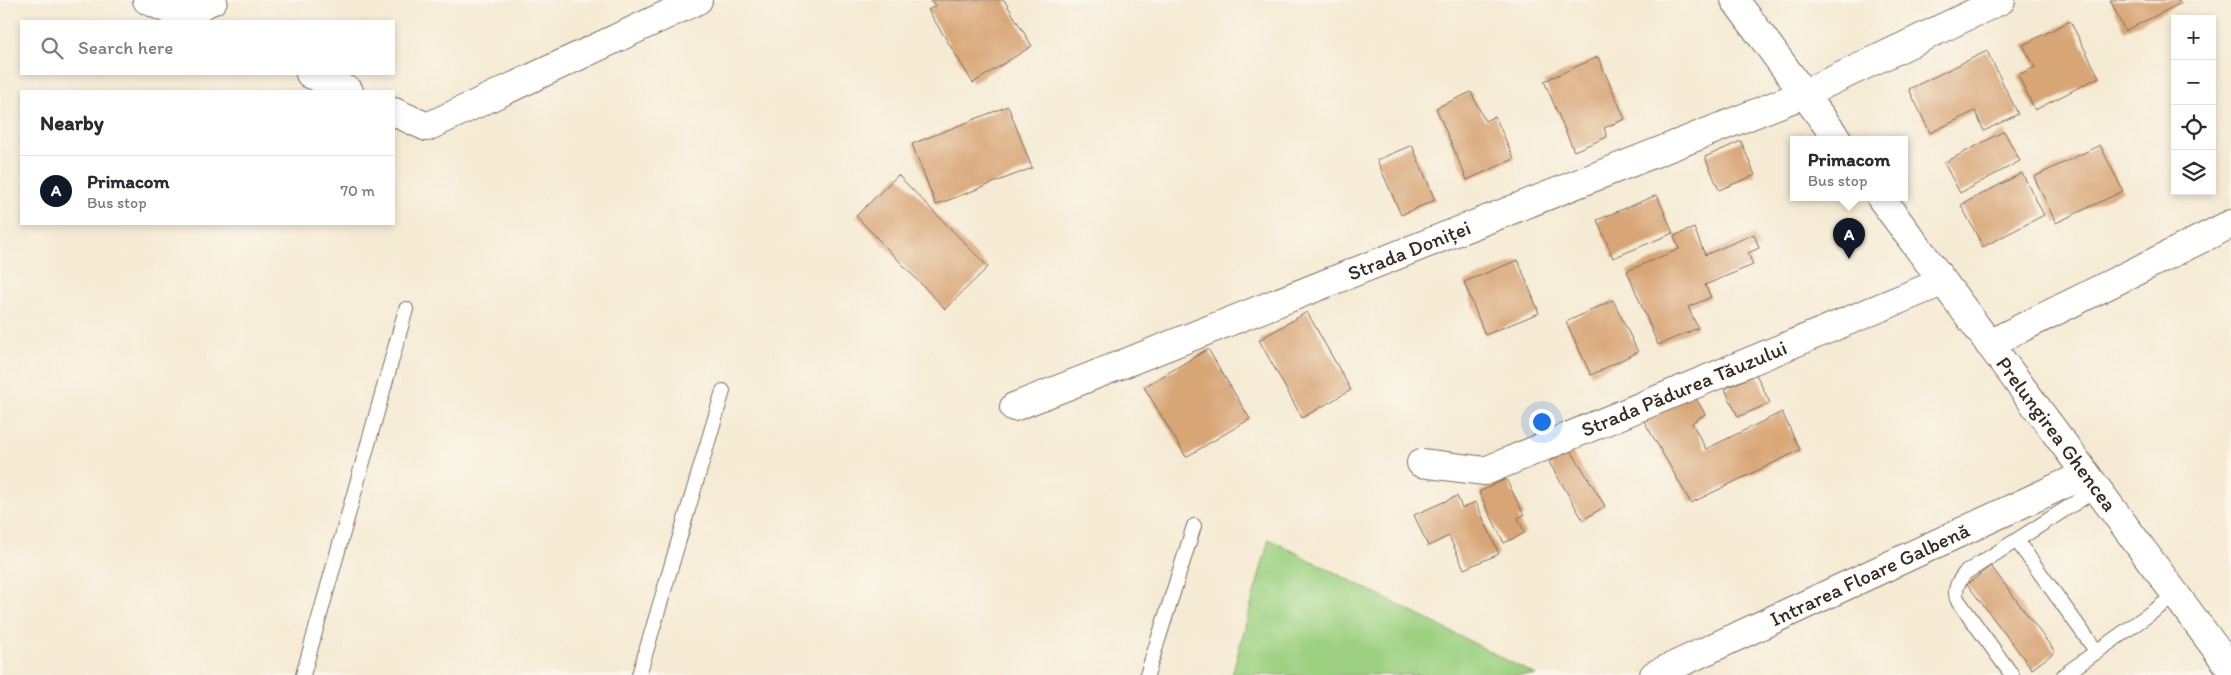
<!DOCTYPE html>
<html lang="en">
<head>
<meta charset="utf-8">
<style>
	:root { --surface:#fff; --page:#f7f7f7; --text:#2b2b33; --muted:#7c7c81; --line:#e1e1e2; --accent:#111827 }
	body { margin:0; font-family:Itim,sans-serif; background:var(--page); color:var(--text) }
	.controls { position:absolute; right:15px; top:15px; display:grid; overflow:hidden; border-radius:0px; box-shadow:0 2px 8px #0003 }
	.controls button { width:45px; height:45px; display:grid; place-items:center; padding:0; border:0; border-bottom:1px solid var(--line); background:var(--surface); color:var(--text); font:25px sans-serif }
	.you { position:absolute; left:1541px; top:421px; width:18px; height:18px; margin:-12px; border:4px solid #fff; border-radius:50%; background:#1a73e8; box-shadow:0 0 0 8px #1a73e833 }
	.badge { display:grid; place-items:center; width:32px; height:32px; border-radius:50%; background:var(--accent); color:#fff; font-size:16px; font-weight:700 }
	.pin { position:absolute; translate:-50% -41px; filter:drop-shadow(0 1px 2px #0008) }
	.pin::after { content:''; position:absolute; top:26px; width:18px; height:15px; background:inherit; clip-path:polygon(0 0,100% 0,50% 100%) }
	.popup { position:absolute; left:1790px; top:136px; width:118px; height:65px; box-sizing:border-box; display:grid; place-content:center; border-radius:0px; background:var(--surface); filter:drop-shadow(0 1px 4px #0005); font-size:16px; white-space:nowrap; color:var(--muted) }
	.popup b { font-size:19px; color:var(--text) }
	.popup::after { content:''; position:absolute; left:50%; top:100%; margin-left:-10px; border:10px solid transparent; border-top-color:var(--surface) }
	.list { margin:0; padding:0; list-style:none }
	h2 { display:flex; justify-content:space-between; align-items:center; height:65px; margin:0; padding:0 20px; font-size:21px }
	h2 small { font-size:16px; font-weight:400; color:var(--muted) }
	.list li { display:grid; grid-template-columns:32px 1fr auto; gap:15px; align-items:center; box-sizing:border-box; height:70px; padding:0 20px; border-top:1px solid var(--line) }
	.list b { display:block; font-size:19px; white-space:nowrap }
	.list p { margin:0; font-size:16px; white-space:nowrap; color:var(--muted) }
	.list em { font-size:16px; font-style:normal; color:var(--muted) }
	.icon { flex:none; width:28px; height:28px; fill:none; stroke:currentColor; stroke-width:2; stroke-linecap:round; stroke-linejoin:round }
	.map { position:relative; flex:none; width:2231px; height:675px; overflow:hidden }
	.search { position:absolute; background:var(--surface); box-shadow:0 2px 8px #0003; left:20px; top:20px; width:375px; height:55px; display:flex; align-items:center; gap:12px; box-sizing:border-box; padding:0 18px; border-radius:0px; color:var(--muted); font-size:19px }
	.panel { position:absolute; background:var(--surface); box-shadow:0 2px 8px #0003; left:20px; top:90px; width:375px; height:135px; border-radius:0px }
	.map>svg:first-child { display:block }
</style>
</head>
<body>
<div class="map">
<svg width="2231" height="675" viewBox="0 0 2231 675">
	<rect width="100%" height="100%" fill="#fbf7ec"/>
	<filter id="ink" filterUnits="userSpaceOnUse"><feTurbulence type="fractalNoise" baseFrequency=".02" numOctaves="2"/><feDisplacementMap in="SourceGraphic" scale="10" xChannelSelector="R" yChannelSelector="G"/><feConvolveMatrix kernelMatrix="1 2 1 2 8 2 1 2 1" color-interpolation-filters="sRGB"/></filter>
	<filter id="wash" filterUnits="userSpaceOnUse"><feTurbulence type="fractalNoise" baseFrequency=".0096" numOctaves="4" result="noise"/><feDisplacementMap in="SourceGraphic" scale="20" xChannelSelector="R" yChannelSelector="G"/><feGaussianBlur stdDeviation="1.12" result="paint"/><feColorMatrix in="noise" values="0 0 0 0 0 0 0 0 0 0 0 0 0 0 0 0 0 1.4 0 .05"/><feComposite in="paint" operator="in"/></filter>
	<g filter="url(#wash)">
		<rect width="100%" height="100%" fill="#f5ead3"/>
		<polygon fill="#9dd181" stroke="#6c7e50" points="1269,539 1536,675 1232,675"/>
		<g id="blocks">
			<g fill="#d8a576">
				<polygon points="931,0 1004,0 1032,46 973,83 928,10 935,6"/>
				<polygon points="2110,0 2179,0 2181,3 2125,31"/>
				<polygon points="2070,21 2099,77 2035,110 2018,75 2035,67 2023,45"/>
				<polygon points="1987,51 2018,114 1984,131 1975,111 1930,133 1909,89"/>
				<polygon points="1598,57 1625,119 1604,128 1607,137 1574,151 1544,81"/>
				<polygon points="1471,92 1485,121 1495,116 1514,159 1467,180 1436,108"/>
				<polygon points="1008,106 1032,168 936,205 912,144"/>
				<polygon points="2004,131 2020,161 1960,193 1944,163"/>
				<polygon points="1741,141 1755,175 1719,190 1705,157"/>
				<polygon points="1412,145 1435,200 1401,215 1377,160"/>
				<polygon points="2100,145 2123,191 2056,223 2034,177"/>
				<polygon points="2022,173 2044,215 1983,247 1961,205"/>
				<polygon points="898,175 988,267 945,309 856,216"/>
				<polygon points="1657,195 1673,233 1613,258 1597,220"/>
				<polygon points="1694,228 1705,255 1754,234 1759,248 1748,253 1753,265 1705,285 1711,297 1688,307 1698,328 1658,345 1627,271 1679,249 1674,236"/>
				<polygon points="1518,260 1539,313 1485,335 1464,282"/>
				<polygon points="1613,300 1638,352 1591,375 1566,322"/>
				<polygon points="1307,312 1351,390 1302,418 1259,340"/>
				<polygon points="1208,349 1250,419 1186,457 1144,387"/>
				<polygon points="1756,374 1770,403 1738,417 1725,389"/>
				<polygon points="1693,393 1705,414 1692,423 1706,449 1782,412 1800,450 1691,503 1644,421"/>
				<polygon points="1570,449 1605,506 1583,520 1549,462"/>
				<polygon points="1506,479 1524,515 1518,518 1525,533 1504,543 1479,492"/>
				<polygon points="1457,496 1462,508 1476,502 1499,554 1464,569 1449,536 1428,546 1414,515"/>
				<polygon points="1991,566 2055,652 2032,669 1967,584"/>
			</g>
		</g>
	</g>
	<g filter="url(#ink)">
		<use href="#blocks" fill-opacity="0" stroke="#7c6d5d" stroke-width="1"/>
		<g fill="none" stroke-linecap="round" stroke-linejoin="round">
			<defs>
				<g id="service">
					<polyline points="2017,541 2097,652"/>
					<polyline points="303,675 406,309"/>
					<polyline points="639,675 723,391"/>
					<polyline points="1147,675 1194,526"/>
					<path d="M2012,675L1957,599C1954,588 1958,582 1965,573L2097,489"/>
					<polyline points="2064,675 2176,595"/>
				</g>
				<g id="minor">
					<polyline points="147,0 194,21"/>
					<polyline points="180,15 213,0"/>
					<polyline points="310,74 349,91"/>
					<polyline points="394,112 427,127 698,0"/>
					<polyline points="1989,344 2231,224"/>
					<path id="s1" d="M1014,407L1804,94L2001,0"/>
					<path id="s2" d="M1421,463L1485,471L1942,282"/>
					<path id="s3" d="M1654,675L2086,474"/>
				</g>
				<g id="secondary">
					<polyline points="1735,0 1838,140"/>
					<path id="s4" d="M1881,198L2231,669"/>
				</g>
			</defs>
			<use href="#service" stroke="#7c6d5d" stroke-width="16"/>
			<use href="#minor" stroke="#7c6d5d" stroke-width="30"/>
			<use href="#secondary" stroke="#7c6d5d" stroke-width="30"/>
			<use href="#service" stroke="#fff" stroke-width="14"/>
			<use href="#minor" stroke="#fff" stroke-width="28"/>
			<use href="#secondary" stroke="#fff" stroke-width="28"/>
		</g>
	</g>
	<g text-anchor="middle" stroke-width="4" stroke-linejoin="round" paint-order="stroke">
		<g font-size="21" fill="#3b2a1e" stroke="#fbf7ec">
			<text dy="7" stroke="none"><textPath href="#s1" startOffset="425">Strada Doniței</textPath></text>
			<text dy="7" stroke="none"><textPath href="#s2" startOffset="280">Strada Pădurea Tăuzului</textPath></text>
			<text dy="7" stroke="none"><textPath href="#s4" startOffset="294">Prelungirea Ghencea</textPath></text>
			<text dy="7" stroke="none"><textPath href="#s3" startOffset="238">Intrarea Floare Galbenă</textPath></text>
		</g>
	</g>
</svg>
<div class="controls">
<button>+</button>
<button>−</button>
<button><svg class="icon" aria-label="locate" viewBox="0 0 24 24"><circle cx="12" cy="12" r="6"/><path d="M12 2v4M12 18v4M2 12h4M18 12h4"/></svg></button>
<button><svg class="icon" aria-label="layers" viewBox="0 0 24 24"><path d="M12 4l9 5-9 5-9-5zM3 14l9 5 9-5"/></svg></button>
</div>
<div class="you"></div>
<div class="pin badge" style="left:1849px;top:259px">A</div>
<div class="popup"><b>Primacom</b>Bus stop</div>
<div class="search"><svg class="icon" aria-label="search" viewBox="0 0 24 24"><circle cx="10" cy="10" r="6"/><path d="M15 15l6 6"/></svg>Search here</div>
<section class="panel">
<h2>Nearby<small></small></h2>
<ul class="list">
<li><span class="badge">A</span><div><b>Primacom</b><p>Bus stop</p></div><em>70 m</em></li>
</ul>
</section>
</div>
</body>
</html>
